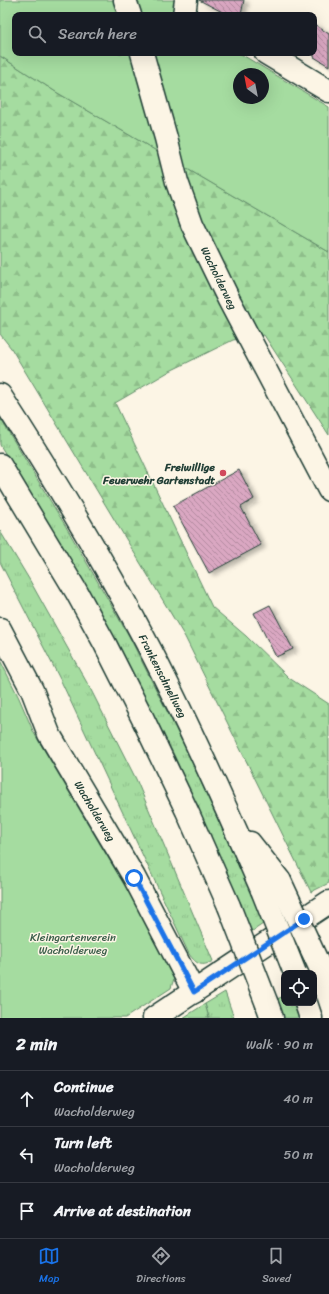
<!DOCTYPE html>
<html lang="en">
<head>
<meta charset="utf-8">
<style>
	:root { --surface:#171b24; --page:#20242c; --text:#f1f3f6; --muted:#9ea1a6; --line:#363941; --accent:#1a73e8 }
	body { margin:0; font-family:Sriracha,sans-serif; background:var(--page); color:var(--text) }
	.controls { position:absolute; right:12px; bottom:12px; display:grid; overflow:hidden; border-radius:8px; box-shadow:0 4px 16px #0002 }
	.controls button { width:36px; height:36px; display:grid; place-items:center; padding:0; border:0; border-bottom:1px solid var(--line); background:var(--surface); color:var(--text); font:20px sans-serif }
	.compass { position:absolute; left:233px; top:68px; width:36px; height:36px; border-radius:50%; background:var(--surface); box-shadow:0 4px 16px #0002; rotate:328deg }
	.stop { position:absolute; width:12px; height:12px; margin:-9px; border:3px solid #1a73e8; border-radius:50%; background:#fff }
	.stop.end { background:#1a73e8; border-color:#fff; box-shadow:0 1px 4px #0008 }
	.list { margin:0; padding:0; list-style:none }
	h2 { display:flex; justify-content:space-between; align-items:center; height:52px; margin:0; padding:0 16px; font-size:17px }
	h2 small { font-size:13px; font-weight:400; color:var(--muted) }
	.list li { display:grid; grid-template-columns:26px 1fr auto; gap:12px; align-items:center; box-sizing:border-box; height:56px; padding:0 16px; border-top:1px solid var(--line) }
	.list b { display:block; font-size:15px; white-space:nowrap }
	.list p { margin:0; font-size:13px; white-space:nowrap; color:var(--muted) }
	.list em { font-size:13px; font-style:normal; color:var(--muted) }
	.icon { flex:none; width:22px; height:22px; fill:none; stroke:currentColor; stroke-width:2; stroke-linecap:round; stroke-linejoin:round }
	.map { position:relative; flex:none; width:329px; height:1018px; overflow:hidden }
	.search { position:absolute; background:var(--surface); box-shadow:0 4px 16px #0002; left:12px; right:12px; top:12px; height:44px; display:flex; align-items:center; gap:10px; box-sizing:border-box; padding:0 14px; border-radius:8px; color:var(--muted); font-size:15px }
	.sheet { height:220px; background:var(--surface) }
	nav { display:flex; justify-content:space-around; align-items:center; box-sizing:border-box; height:56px; border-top:1px solid var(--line); background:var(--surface); font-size:11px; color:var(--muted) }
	nav a { display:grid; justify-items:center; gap:2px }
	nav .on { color:var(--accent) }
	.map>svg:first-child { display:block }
</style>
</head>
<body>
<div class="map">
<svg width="329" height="1018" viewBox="0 0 329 1018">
	<defs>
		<pattern id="grass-tufts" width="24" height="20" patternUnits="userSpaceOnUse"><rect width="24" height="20" fill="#a5dca0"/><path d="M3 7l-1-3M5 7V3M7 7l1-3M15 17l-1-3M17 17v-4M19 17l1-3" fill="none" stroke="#8ebe8a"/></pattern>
		<pattern id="forest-firs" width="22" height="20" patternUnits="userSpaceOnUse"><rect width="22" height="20" fill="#a5dca0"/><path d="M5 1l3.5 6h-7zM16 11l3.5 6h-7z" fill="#8ebe8a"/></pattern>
		<pattern id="building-back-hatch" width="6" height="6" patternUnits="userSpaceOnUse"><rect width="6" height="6" fill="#daa7c2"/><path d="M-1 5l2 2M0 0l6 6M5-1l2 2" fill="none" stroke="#b0899e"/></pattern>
		<filter id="shadow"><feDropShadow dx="4.5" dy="2.5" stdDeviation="2" flood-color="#0004"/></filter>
	</defs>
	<rect width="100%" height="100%" fill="#fcf5e5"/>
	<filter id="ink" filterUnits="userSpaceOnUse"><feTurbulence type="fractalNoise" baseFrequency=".025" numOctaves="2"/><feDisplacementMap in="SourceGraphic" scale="8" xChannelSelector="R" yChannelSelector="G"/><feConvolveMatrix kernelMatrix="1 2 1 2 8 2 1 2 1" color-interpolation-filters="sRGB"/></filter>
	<g filter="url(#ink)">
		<g fill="url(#grass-tufts)" stroke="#628c6a">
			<polygon points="0,418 65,525 129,636 186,749 252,895 263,924 251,932 175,757 118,644 54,533 0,445"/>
			<path d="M0,531L29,579L91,690L136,779L213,961C202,967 197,965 189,954L62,683L0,562Z"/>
			<polygon points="225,992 234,1018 209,1018 205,1004"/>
			<polygon points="284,996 284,1003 293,1003 299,1018 283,1018 277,999"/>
		</g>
		<polygon fill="url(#forest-firs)" stroke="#628c6a" points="0,56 56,92 329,252 329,435 264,335 233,340 170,371 115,403 212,607 246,636 289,678 329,704 329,883 311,892 185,637 11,348 0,334"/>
		<g fill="#a5dca0" stroke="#628c6a" fill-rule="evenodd">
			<path d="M0,0H178L177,15H15V53H239L329,107V252L56,92L0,56ZM239,74H263V98H239Z"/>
			<polygon points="0,660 19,698 34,733 176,972 171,988 125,1018 0,1018"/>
			<polygon points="205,1004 209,1018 183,1018"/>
		</g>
		<g fill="url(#building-back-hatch)" stroke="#1f3d34" filter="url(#shadow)">
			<polygon points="199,0 244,0 241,15 228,15"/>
			<polygon points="314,24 329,34 329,66 314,57"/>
			<polygon points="239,470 254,499 241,507 261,545 209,573 173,506"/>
			<polygon points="270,605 293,649 276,657 254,613"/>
		</g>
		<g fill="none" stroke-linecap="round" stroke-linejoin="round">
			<defs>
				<g id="minor">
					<polyline points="125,0 130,15"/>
					<polyline points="184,15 186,0"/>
					<polyline points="142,53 166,138 177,182 192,224 229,300 329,490"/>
					<polyline points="266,53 329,91"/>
					<polyline points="0,629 32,690 49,734 134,877 194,992"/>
					<polyline points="154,1018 329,902"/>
				</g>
				<g id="highway">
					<path d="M0,395C54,478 105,563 151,651C191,729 227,809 262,890"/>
					<polyline points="0,465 76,591 105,644 142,717 187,811 229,906"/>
					<polyline points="250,843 280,881"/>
					<polyline points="306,1003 311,1018"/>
					<polyline points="267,1004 272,1018"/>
				</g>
			</defs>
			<use href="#minor" stroke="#1f3d34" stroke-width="25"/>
			<use href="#highway" stroke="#1f3d34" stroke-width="25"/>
			<use href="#minor" stroke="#fcf5e5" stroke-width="22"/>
			<use href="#highway" stroke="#fcf5e5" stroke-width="22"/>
			<defs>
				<g id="highway-bridge">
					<polyline points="280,881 324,976"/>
					<polyline points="262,890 295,973"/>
					<polyline points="229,906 267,1004"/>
				</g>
			</defs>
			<use href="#highway-bridge" stroke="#1f3d34" stroke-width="25" stroke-linecap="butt"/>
			<use href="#highway-bridge" stroke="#fcf5e5" stroke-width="22"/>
		</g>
	</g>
	<g fill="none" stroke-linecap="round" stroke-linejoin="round" filter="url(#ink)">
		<polyline stroke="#1a73e8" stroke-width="5" points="134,878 194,992 304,919"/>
	</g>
	<circle fill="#d1495b" stroke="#fcf5e5" stroke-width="1.5" cx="223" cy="473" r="4"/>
	<g text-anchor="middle" stroke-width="3" stroke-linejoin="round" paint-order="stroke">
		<g font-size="11" fill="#1f3d34" stroke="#fcf5e5">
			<text transform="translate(219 278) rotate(64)" y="4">Wacholderweg</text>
			<text transform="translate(163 676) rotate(63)" y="4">Frankenschnellweg</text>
			<text transform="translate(95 811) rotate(59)" y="4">Wacholderweg</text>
		</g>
		<g font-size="11" font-weight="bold" fill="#1f3d34" stroke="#fcf5e5" text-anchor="end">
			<text x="215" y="471">Freiwillige<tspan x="215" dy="13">Feuerwehr Gartenstadt</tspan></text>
		</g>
		<g font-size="11" fill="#3a5d4a" stroke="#fcf5e5">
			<text x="73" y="941">Kleingartenverein<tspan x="73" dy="13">Wacholderweg</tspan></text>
		</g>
	</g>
</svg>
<div class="controls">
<button><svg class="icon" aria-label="locate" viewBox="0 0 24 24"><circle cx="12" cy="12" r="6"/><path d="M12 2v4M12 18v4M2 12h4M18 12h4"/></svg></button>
</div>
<svg class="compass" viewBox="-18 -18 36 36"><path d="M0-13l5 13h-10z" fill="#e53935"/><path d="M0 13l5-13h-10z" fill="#9ea1a6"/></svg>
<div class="stop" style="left:134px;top:878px"></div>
<div class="stop end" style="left:304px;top:919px"></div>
<div class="search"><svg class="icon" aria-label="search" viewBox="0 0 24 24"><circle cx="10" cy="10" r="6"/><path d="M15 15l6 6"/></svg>Search here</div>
</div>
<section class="sheet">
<h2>2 min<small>Walk · 90 m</small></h2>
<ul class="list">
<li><svg class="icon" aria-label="ahead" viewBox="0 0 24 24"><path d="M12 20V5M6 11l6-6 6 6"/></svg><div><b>Continue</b><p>Wacholderweg</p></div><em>40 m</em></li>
<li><svg class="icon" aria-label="left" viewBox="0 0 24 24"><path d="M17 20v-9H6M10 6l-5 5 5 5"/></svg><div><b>Turn left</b><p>Wacholderweg</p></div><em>50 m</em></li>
<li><svg class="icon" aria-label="arrive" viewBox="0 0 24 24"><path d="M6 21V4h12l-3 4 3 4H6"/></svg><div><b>Arrive at destination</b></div></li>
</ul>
</section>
<nav>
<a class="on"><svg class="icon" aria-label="map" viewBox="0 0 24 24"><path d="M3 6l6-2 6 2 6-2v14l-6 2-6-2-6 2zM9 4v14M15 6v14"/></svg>Map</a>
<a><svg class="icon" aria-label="directions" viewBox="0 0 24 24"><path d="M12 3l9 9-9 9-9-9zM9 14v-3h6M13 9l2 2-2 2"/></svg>Directions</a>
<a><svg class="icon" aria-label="saved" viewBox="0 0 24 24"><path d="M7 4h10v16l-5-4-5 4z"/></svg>Saved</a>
</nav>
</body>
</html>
